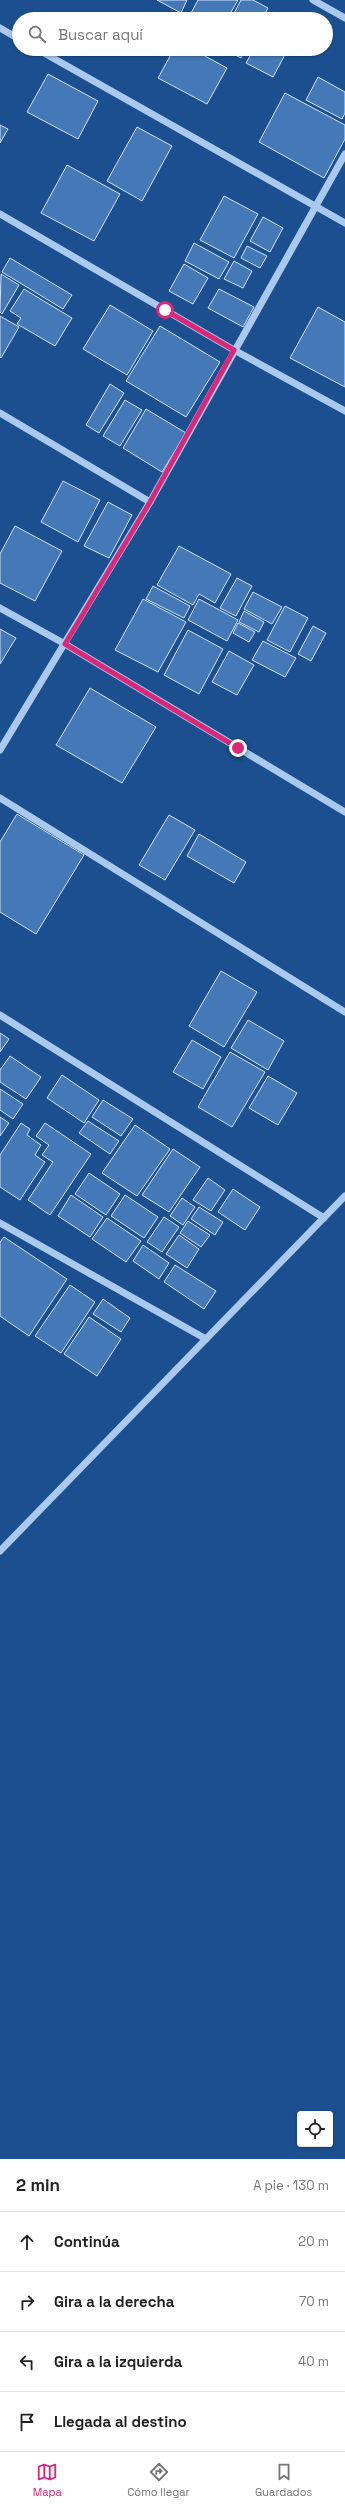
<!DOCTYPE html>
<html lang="es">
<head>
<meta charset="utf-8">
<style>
	:root { --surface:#fff; --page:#f2f2f2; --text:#222; --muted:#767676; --line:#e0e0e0; --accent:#db2777 }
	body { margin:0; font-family:"Space Grotesk",sans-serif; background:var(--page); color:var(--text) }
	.controls { position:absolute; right:12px; bottom:12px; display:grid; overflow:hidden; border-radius:4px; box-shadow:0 1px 3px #0004 }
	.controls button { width:36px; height:36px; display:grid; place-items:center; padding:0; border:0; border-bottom:1px solid var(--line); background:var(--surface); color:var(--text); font:20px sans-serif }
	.stop { position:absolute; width:12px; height:12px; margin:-9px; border:3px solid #db2777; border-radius:50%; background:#fff }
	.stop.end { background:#db2777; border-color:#fff; box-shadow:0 1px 4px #0008 }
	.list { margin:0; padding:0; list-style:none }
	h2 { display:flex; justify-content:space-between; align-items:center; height:52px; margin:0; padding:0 16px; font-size:17px }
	h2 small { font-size:13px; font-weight:400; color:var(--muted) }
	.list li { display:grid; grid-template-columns:26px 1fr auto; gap:12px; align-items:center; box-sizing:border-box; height:60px; padding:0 16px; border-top:1px solid var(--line) }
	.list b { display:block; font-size:15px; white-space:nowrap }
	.list em { font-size:13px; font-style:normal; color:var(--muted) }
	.icon { flex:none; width:22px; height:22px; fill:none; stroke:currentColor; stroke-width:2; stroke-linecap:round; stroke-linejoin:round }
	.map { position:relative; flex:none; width:345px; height:2159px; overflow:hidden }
	.search { position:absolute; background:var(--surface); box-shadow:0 1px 3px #0004; left:12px; right:12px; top:12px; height:44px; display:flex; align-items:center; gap:10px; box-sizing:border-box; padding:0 14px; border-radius:22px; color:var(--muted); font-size:15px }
	.sheet { height:292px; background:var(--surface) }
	nav { display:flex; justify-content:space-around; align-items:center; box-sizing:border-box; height:56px; border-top:1px solid var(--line); background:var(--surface); font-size:11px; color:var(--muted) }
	nav a { display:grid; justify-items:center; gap:2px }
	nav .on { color:var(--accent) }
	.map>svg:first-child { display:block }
</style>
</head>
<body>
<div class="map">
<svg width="345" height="2159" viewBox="0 0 345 2159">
	<rect width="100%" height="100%" fill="#1b4f8f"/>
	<g fill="#4478b7" stroke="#cfe3fa">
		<polygon points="157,0 187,0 181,13"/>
		<polygon points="198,0 238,0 227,19 188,19"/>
		<polygon points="241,0 253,0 268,8 262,19 231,19"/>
		<polygon points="274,12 288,19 270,19"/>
		<polygon points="174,49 192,49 227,68 207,104 158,78"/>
		<polygon points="224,49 245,49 241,58"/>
		<polygon points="254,49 288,49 273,77 246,63"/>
		<polygon points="48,74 98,101 78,139 27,112"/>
		<polygon points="318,77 345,92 345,113 342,119 306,100"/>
		<polygon points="285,93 345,125 345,139 324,178 259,142"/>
		<polygon points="0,125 8,129 0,143"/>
		<polygon points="137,127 172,146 142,201 107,181"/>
		<polygon points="67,165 120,194 94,241 41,213"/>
		<polygon points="224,196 258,214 234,258 200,240"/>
		<polygon points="263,217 283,228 270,252 250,241"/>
		<polygon points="194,243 229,262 219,279 185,261"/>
		<polygon points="247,246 267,256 260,268 241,258"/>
		<polygon points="10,258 72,295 63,309 2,272"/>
		<polygon points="234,261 252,271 243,288 224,279"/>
		<polygon points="184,264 208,278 193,304 169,291"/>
		<polygon points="1,274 19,285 2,314 0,312"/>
		<polygon points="24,289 72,318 55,346 17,324 21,318 10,311"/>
		<polygon points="219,289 254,307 243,327 208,308"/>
		<polygon points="110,305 153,331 127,375 83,349"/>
		<polygon points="318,307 345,322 345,387 290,358"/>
		<polygon points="0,316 19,327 1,358 0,357"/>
		<polygon points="160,326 220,362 186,417 126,381"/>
		<polygon points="110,384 124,393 99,433 86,425"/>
		<polygon points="125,400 142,410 120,446 103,436"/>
		<polygon points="146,409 186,433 162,472 123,448"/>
		<polygon points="63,481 100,500 78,542 41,522"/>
		<polygon points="108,502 132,515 109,558 84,546"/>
		<polygon points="15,526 62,551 35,601 0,583 0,554"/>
		<polygon points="179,546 231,574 215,603 199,594 193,605 157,585"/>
		<polygon points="237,578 252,586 236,616 220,608"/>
		<polygon points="153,586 190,606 184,618 146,599"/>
		<polygon points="253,592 282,607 272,624 244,609"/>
		<polygon points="143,599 186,622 158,672 115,650"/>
		<polygon points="199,599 238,620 227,641 188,620"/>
		<polygon points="285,606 308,618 290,652 267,640"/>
		<polygon points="244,611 264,622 259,632 239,622"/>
		<polygon points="238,623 255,632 249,642 233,633"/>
		<polygon points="313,626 326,633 311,661 298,654"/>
		<polygon points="0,629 16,638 0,664"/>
		<polygon points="188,630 223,649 199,694 164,675"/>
		<polygon points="263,641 296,658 285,677 252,660"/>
		<polygon points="229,651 254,665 237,695 212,682"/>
		<polygon points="90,688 156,727 122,783 56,745"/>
		<polygon points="17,814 84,855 36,934 0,912 0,842"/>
		<polygon points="169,815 195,830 165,880 139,865"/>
		<polygon points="199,834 246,862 234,883 187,856"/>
		<polygon points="221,971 257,992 224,1047 189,1026"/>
		<polygon points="248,1020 284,1041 268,1070 231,1048"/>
		<polygon points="0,1033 9,1039 0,1052"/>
		<polygon points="192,1040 221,1057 203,1089 173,1072"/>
		<polygon points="230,1052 265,1072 232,1127 198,1107"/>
		<polygon points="10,1056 41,1077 26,1099 0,1082 0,1070"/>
		<polygon points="62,1075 99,1100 84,1123 47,1098"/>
		<polygon points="268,1076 297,1093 278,1125 249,1108"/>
		<polygon points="0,1089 23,1104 13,1119 0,1110"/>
		<polygon points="103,1100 133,1119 121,1136 92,1117"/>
		<polygon points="0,1117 9,1123 0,1136"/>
		<polygon points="88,1121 119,1141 110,1154 79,1133"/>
		<polygon points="21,1123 30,1129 27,1135 41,1145 35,1155 45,1162 20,1200 0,1187 0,1155"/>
		<polygon points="45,1123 91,1154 50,1215 28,1200 53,1162 42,1155 49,1145 36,1136"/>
		<polygon points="135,1125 170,1149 137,1196 102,1173"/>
		<polygon points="173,1149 200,1167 169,1212 142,1195"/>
		<polygon points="89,1173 120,1194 106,1215 75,1194"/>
		<polygon points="208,1178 225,1190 211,1211 193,1200"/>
		<polygon points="233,1189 260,1207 245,1230 218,1212"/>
		<polygon points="71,1195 103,1217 90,1237 58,1216"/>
		<polygon points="125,1195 158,1217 144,1238 111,1216"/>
		<polygon points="182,1198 195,1207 183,1225 170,1216"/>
		<polygon points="199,1207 223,1222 215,1235 191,1219"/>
		<polygon points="164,1217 179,1227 162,1252 147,1242"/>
		<polygon points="107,1218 141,1241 126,1262 92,1239"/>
		<polygon points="188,1221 210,1235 201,1247 180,1233"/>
		<polygon points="179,1235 199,1249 187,1268 166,1254"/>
		<polygon points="4,1237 67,1279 29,1336 0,1316 0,1242"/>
		<polygon points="143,1245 169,1263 159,1279 133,1261"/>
		<polygon points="175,1265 216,1291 204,1309 164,1282"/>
		<polygon points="70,1285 95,1302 61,1353 35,1336"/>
		<polygon points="103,1299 130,1318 121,1332 93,1314"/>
		<polygon points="89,1317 121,1339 97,1376 64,1354"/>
	</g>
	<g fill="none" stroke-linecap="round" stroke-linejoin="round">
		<g stroke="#a9c9ee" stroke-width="7">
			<polyline points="313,0 345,18"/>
			<polyline points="0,28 19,39"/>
			<polyline points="37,49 345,223"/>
			<polyline points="0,214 234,350 345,411"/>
			<polyline points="0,413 150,502"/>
			<polyline points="0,608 65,644 345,812"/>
			<polyline points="0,750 150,502 345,154"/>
			<polyline points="0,798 345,1012"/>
			<polyline points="0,1015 324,1218"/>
			<polyline points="0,1223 206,1339"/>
			<polyline points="0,1551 345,1196"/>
		</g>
	</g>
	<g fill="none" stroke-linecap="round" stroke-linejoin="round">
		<polyline stroke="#db2777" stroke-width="5" points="165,310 234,350 150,502 65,644 238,748"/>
	</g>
</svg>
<div class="controls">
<button><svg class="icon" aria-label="locate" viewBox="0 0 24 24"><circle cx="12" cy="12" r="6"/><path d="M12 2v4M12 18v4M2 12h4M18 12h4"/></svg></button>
</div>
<div class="stop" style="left:165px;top:310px"></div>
<div class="stop end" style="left:238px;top:748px"></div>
<div class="search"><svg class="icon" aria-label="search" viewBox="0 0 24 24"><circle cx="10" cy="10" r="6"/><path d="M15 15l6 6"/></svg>Buscar aquí</div>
</div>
<section class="sheet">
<h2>2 min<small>A pie · 130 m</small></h2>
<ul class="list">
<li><svg class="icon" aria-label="ahead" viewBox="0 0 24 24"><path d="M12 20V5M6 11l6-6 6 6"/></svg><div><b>Continúa</b></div><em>20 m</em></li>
<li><svg class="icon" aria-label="right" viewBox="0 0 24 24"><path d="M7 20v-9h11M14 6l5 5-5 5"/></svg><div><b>Gira a la derecha</b></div><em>70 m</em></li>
<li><svg class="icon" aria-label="left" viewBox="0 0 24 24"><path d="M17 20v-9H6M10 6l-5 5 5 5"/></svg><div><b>Gira a la izquierda</b></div><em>40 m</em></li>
<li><svg class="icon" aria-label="arrive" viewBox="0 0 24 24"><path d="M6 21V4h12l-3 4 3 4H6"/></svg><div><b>Llegada al destino</b></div></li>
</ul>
</section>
<nav>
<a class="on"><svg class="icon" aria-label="map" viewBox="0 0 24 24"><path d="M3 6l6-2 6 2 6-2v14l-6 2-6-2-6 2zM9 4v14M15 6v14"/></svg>Mapa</a>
<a><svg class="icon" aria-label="directions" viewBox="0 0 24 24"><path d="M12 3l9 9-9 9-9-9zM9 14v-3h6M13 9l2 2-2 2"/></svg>Cómo llegar</a>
<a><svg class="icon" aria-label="saved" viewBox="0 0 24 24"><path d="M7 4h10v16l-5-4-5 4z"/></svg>Guardados</a>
</nav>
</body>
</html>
